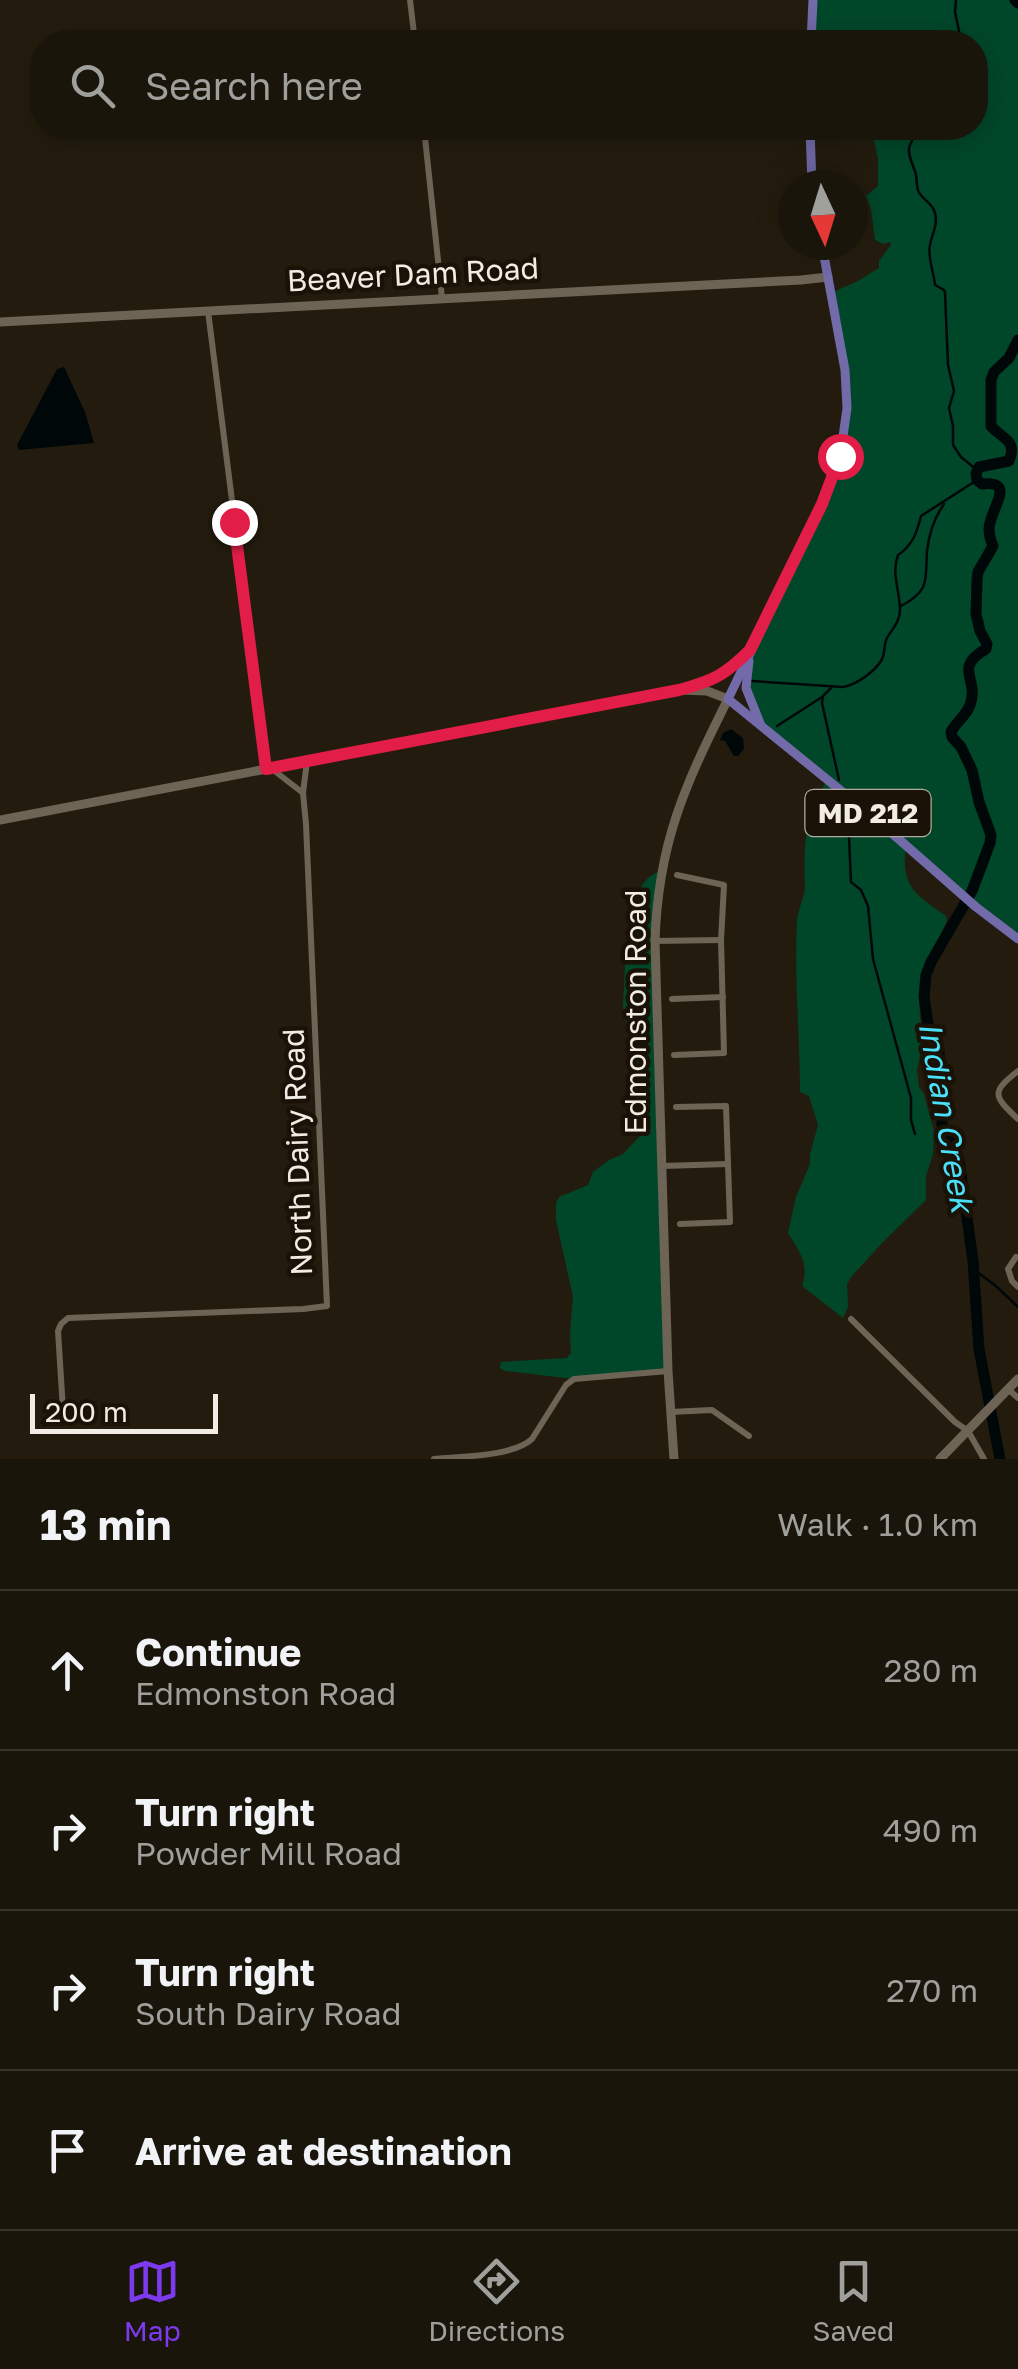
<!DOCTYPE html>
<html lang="en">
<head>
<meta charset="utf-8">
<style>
	:root { --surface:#1a150a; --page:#231e13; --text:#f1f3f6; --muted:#9f9f9c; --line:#38342b; --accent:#7c3aed }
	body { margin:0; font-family:"Golos Text",sans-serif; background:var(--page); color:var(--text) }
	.compass { position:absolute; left:778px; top:170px; width:90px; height:90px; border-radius:50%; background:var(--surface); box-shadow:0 5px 25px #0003; rotate:176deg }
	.scale { position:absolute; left:30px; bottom:25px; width:188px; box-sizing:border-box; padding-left:10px; border:5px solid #f2ede4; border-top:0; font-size:28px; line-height:35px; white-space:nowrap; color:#f2ede4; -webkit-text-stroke:8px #1a1206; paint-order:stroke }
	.stop { position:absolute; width:30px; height:30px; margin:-22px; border:8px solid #e11d48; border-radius:50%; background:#fff }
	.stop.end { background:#e11d48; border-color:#fff; box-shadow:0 2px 10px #0008 }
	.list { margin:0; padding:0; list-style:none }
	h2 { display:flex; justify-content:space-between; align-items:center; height:130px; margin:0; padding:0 40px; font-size:42px }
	h2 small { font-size:32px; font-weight:400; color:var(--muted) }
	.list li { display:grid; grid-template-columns:65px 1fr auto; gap:30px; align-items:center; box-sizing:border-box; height:160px; padding:0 40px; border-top:2px solid var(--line) }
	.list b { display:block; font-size:38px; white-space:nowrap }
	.list p { margin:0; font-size:32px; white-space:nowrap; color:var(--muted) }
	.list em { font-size:32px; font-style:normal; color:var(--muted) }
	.icon { flex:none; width:55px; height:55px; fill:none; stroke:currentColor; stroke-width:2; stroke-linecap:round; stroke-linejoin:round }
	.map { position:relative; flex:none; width:1018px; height:1459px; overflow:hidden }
	.search { position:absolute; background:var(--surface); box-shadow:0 5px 25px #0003; left:30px; right:30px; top:30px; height:110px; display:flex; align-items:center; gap:25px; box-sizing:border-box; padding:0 35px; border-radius:40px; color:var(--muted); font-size:38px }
	.sheet { height:770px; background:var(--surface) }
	nav { display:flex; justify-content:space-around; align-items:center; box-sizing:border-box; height:140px; border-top:2px solid var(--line); background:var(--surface); font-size:28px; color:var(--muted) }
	nav a { display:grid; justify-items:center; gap:5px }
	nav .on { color:var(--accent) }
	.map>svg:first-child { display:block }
</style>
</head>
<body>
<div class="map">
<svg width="1018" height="1459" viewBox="0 0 1018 1459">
	<rect width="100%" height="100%" fill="#231c0e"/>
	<g fill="#00472a">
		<path d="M813,0H1018V939L906,846C900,887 917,895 946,916L947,920L923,974L919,1000L922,1045L917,1071L919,1087L924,1094L934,1132L933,1154L926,1176V1200L883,1242L851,1277L847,1284L848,1307L843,1318L802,1286C810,1265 799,1250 788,1233L796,1197L810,1164V1154L818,1125L809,1096L800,1092C800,1035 794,978 797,921C798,908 806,895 805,884C803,844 806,815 827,780L761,725L748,697L751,650L833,478L846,396L831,293L858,281L879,268V261L891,245L890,242L883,244L875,240L871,209L866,196L878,186V158L871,128H976V42H811Z"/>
		<polygon points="661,870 657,903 668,1371 574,1379 505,1371 500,1368 501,1362 567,1358 571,1353 570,1334 573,1297 556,1220 556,1203 559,1197 588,1185 593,1172 609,1160 623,1154 640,1136 642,1125 641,1105 623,1007 625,965 629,955 632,920 642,885 649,877"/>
	</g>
	<g fill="#000708">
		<polygon points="64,367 85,412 94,443 19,450 17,445 57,369"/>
		<polygon points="731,729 743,738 744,749 738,756 734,756 725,741 720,740 723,733"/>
	</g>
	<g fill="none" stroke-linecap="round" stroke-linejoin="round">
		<g stroke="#000708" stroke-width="2.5">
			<polyline points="956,0 955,12 960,36 956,42"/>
			<path d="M921,128C906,147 906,149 915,171C918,179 915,188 920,194C925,201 933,204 935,213C938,226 932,233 930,245C927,256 934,273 935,285L944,290L945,293L948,365L954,391L949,408L953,426V445L961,457L977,470"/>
			<path d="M901,606C931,590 925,580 927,551C929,534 934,518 944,504"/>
			<path d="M752,681L843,687C856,685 874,672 881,661C886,653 883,646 887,638C892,629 900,622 900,610C900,591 891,574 898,555C913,545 917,532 921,516L977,480"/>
			<polyline points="832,687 823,696 822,703 839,780"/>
			<polyline points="777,726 822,697"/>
			<polyline points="841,800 849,837 851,882 861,890 868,906 873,959 911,1098 911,1120 915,1134"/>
			<polyline points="973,1269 996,1286 1018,1307"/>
		</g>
		<g stroke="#000708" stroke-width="11">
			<polyline points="1015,0 1018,3"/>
			<path d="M1000,1459L979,1349L973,1261L959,1160L942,1125L939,1051L930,1037L924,997L926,975L931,962L972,891L990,843L991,835L979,802L972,770L961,747L952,737L951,732C956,722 966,716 970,705C980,678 952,669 986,649L987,644L980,631L976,614L977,580L978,572L993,546C991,541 989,535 989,529C989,510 1018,480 982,484L977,480L976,474L979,467L1009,461C1018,440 1002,439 991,426V380L994,372L1009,358L1018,340"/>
		</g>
		<g stroke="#6e6455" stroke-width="6">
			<polyline points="410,0 415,42"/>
			<polyline points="424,128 442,298"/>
			<polyline points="208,311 266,769"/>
			<polyline points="272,769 303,793"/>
			<polyline points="655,941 721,940"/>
			<polyline points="672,999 723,997"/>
			<polyline points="674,1055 724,1053 721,940 724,885 677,875"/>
			<path d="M1018,1071C991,1092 993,1096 1018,1119"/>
			<polyline points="676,1107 726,1106 730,1222 680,1224"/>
			<polyline points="662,1166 728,1164"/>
			<polyline points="1016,1257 1008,1269 1012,1281 1018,1287"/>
			<polyline points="851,1319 955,1422 968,1431 984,1459"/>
			<polyline points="1008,1389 1018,1398"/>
			<polyline points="63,1410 58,1331 61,1324 68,1318 303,1309 327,1306 306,824 303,793 307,761"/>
			<polyline points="670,1412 712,1410 749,1436"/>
			<path d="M434,1459C461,1456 512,1457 532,1439L566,1385L574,1379L668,1371"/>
		</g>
		<g stroke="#6e6455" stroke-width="9">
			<polyline points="0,322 801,280 828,277"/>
			<path d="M0,820L679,690L707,691L728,699C685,785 658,843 655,941L668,1371L674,1459"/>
			<polyline points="940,1459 1018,1379"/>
		</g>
		<g stroke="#726aa9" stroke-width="9">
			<polyline points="811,42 813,0"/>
			<polyline points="810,128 812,185"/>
			<polyline points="822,245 845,370 847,408 842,444 822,504 728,699 877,820 976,907 1018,939"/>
			<polyline points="749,661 746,688 760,723"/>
			<path d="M679,690C708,682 723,676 745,655"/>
		</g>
	</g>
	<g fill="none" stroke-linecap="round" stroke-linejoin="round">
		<path stroke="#e11d48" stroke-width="12" d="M234,522L266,769L679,690C713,681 725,675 750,650L822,504L840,456"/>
	</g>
	<g text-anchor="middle" stroke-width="9" stroke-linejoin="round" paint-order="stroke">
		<rect fill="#1a1206" stroke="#b1aba1" stroke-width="2.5" x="805.5" y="790" width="125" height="46" rx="8"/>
		<g font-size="28" font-weight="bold" fill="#f2ede4">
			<text x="868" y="823">MD 212</text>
		</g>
		<g font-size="30" fill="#f2ede4" stroke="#1a1206">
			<text transform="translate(413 275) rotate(-3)" y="10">Beaver Dam Road</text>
			<text transform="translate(636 1012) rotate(-90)" y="10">Edmonston Road</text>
			<text transform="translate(298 1152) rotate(-92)" y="10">North Dairy Road</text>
		</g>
		<g font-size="32" font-style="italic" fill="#4be0f9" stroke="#1a1206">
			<text transform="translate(946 1117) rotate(80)" y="11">Indian Creek</text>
		</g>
	</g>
</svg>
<svg class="compass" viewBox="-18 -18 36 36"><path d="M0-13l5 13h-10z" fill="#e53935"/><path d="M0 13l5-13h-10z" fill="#9f9f9c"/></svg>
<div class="scale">200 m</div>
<div class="stop" style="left:840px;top:456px"></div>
<div class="stop end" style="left:234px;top:522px"></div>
<div class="search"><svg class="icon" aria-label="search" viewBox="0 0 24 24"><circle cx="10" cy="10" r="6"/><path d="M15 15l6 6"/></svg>Search here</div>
</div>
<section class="sheet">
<h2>13 min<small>Walk · 1.0 km</small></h2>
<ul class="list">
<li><svg class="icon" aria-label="ahead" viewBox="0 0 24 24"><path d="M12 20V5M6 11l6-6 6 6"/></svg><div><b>Continue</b><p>Edmonston Road</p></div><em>280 m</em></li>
<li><svg class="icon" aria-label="right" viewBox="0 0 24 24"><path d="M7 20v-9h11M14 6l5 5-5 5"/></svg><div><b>Turn right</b><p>Powder Mill Road</p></div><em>490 m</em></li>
<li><svg class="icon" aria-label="right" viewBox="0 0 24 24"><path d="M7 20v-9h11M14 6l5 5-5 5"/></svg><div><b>Turn right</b><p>South Dairy Road</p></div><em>270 m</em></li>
<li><svg class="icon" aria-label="arrive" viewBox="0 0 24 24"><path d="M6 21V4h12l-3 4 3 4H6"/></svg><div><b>Arrive at destination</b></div></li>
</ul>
</section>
<nav>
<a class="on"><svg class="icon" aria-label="map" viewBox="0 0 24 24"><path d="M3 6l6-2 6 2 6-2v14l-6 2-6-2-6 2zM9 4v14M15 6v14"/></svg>Map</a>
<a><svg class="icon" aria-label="directions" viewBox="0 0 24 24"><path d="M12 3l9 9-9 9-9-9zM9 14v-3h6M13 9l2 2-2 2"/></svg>Directions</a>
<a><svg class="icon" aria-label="saved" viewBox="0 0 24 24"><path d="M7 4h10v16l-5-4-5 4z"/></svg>Saved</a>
</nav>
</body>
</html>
